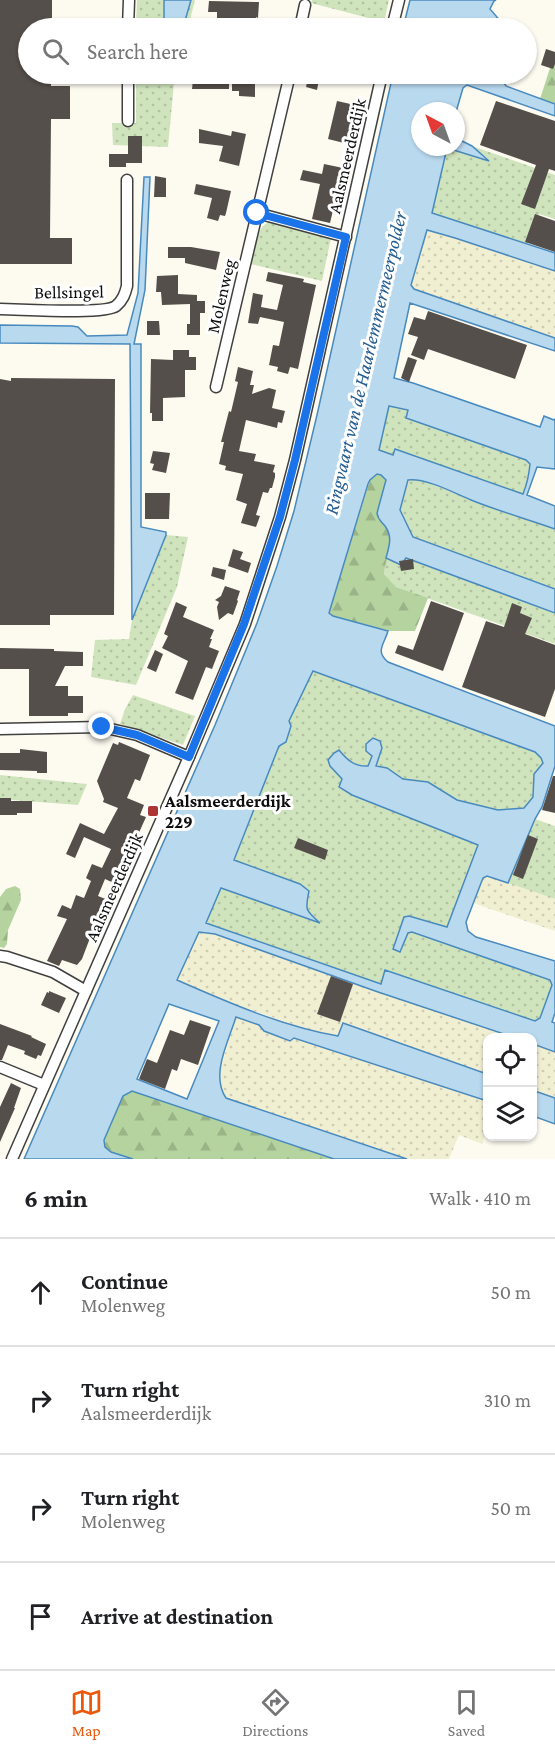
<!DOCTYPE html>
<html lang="en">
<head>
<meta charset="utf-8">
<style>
	:root { --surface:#fff; --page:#f2f2f2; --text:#202124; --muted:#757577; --line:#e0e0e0; --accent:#ea580c }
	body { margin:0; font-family:"Crimson Pro",serif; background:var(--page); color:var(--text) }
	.controls { position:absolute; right:18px; bottom:18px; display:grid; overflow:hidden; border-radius:12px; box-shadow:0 2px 4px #0004 }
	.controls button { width:54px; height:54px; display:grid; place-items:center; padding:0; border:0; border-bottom:2px solid var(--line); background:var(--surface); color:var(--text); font:30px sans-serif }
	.compass { position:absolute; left:411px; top:102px; width:54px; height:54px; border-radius:50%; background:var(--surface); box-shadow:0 2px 4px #0004; rotate:319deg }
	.stop { position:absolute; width:18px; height:18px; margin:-14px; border:4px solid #1a73e8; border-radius:50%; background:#fff }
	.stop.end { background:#1a73e8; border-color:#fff; box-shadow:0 2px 6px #0008 }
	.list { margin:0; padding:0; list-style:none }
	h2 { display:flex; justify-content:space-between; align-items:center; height:78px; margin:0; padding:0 24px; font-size:26px }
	h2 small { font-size:20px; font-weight:400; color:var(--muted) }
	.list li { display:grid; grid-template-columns:39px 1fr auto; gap:18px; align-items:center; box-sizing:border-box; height:108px; padding:0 24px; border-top:2px solid var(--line) }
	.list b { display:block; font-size:22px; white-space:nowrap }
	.list p { margin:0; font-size:20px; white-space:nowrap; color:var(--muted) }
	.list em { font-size:20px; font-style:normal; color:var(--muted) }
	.icon { flex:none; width:33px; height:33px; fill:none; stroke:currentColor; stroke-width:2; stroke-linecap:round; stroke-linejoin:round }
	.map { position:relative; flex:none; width:555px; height:1159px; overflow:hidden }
	.search { position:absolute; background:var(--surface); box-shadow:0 2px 4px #0004; left:18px; right:18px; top:18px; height:66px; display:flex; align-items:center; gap:15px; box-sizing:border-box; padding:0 21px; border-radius:33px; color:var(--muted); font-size:22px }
	.sheet { height:510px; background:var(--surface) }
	nav { display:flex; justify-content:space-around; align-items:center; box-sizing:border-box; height:84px; border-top:2px solid var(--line); background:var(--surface); font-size:16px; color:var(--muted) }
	nav a { display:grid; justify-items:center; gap:3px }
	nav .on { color:var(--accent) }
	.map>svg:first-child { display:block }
</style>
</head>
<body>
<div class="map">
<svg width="555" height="1159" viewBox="0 0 555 1159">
	<defs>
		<pattern id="farmland-dots" width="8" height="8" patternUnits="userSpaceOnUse" patternTransform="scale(1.5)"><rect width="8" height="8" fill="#f1efd2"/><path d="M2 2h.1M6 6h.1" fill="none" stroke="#cdccb3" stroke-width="1.8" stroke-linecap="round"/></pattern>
		<pattern id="green-dots" width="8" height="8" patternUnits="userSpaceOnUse" patternTransform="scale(1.5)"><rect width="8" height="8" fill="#cfe4bd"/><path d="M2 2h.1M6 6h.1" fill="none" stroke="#b1c2a1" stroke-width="1.8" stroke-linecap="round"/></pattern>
		<pattern id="forest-firs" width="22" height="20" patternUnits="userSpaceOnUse" patternTransform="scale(1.5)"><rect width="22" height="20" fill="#b4d39e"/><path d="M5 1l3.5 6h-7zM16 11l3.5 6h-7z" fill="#9ab487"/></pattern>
	</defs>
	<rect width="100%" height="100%" fill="#fdfbf0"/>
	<g fill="url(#farmland-dots)">
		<polygon points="427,230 455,238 555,271 555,338 414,289 411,285"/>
		<polygon points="487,876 555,899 555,931 473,903 483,878"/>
		<polygon points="199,932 215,934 378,992 513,1037 488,1038 487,1074 343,1023 338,1036 315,1032 225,1001 176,980"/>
		<polygon points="236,1016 259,1025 264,1031 294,1038 487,1101 487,1127 482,1144 459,1135 449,1159 407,1159 226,1098 220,1090 219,1074"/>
		<polygon points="532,1044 555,1052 555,1098 533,1090"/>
	</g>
	<g fill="url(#green-dots)">
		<polygon points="137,0 195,0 188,28 136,28"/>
		<polygon points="312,0 389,0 384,22 311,3"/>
		<polygon points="136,74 176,74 174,83 168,147 113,145 112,123 136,123"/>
		<polygon points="472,146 555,175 555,219 539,214 527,244 432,213 447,148 488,159"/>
		<path d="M269,222L331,238L322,281L251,264C255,250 255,228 269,222Z"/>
		<path d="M389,406L408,410L406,418L526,460L530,464C529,475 527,484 523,494L395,450L393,455L379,450Z"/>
		<polygon points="413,479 429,483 471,500 555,529 555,589 413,537 400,510 409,480"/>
		<polygon points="166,535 188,537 177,587 136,685 91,677 95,640 129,639 132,620"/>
		<polygon points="386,558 388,560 405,558 555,613 555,644 396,587 384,574"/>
		<path d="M312,671L535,752L541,758L543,763L534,774L533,797L524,808L498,810L457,800L428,782L403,779L387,768L376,765L372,756L368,766L364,767L349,761L330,766L342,779L339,788L352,795L479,845L447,927L409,916L400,952L408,933L412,932L550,980L552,985L540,1018L535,1021L386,970L381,984L206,923L221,887L318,922C304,909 306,909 309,891L300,884L234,861L279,746L286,742L288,721Z"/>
		<polygon points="133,695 195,716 183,745 120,724 125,709"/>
		<polygon points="0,775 87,784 78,805 0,799"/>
		<polygon points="535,819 555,826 555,899 508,883"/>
	</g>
	<g fill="url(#forest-firs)">
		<polygon points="555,60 555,104 540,99 550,68 552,68"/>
		<path d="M376,474L381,475L386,481L377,513C379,522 387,526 390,535C392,540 385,565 384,574L396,587L428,598L415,631H388L333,616L329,613L370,480Z"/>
		<polygon points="15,886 20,889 21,900 8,930 7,944 4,948 0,947 0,897 6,889"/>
		<polygon points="132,1091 334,1159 133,1159 111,1152 105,1147 104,1140 123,1096"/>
	</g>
	<g fill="#b9d9ef" stroke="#488abe" stroke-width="1.5" fill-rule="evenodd">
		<polygon points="164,0 191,0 183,28 164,28"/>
		<polygon points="410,0 496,0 494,1 490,9 503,24 504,28 403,28"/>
		<path d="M393,74H498L506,86L555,104V116L467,85L463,88L456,112V111H420V147H456V138L472,146L489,161L447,148L432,213L555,253V271L455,238L427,230L411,285L414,289L555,338V351L410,303L394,378L413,383L540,427L544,416L554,420L555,419V469L537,467L527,495L555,506V529C527,519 498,511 471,500C454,493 427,478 408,480L400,510L413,537L555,589V613L406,558L401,565L386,558C389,546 393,537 385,526C381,521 378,520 377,513L386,480L381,475L377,474L370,480L368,484L329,613L333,616L388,631C384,645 375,651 388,662L555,726V766L542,807L535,819L508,883L487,876L483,878L466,922L468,931L476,937L555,961V1013L552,1022L555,1023V1052L533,1044L532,1038L513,1037L378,992L215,934L199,932L177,980C227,1002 284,1027 338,1036L343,1023L487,1074V1101L294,1038L290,1041L264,1031L259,1025L236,1017C229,1040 210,1075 226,1098L407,1159H334L132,1091L123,1096L104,1140L105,1147L111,1152L133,1159H24L215,725L257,623L277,566L294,511L317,415ZM389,406L408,410L406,418L526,460L530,464C529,475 527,484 523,494L395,449L393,455L379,450ZM313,671L535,752L541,758L543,763L534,774L533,797L524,808L498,810L457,800L428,782L403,779L387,768L376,766L382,748L380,741L373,738L366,744V751L372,756L368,766C355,767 347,760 339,750L334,753L328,760L330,766L342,779L339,787L352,795L478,845L447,927L409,916L404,917L393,949L400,952L408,933L412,932L550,980L552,985L540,1018L535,1021L385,970L381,984L206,923L221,888L320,923C305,910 305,910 309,891L300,884L234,860L279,746L286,742L291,726L289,721ZM169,1004L219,1021L187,1099L137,1079Z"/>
		<polygon points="144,177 150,177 145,290 134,344 141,344 141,527 166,532 166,535 132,620 130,344 0,343 0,325 72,326 78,327 87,336 127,335 138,293"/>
		<polygon points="532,1090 555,1098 555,1124 533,1116"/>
	</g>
	<g fill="#554f4b">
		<polygon points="0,0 52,0 52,28 28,28 28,74 51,74 51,86 70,86 70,119 51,119 50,238 72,238 72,264 0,264"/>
		<polygon points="209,1 259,2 258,18 256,17 256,28 217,28 217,12 208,12"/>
		<polygon points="546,49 555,52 555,64 553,69 541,65"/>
		<polygon points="309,74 320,74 317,90 306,87"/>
		<polygon points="193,80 229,80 229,89 192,89"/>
		<polygon points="232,82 255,82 255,97 239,96 239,91 232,91"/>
		<polygon points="337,101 355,105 348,144 328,139"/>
		<polygon points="496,101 555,121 555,171 549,169 535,209 521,204 536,165 480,145"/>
		<polygon points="199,129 231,136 232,131 246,134 239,166 219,161 223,146 199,143"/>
		<polygon points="128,136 142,136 142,163 126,163 126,167 109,167 109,154 128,154"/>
		<polygon points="324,164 343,168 330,223 312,219 320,184 300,180 303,170 322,174"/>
		<polygon points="155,176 166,178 166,197 154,197"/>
		<polygon points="196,184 231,191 226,213 225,216 220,215 218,221 207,218 212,198 194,194"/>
		<polygon points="535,214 555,221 555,252 525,242"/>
		<polygon points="168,247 191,247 220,252 216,270 185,263 185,258 168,258"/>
		<polygon points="268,272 304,279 303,282 316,285 298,369 290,367 288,374 277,371 278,367 269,365 273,345 279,346 284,322 260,317 258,324 248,323 253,293 263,295 261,307 277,310 283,285 266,281"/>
		<polygon points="178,275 178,294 197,295 197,301 205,301 205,313 200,313 200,335 187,335 187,324 190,324 190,304 162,305 161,292 156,292 157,276"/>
		<polygon points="428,311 527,345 515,379 428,349 424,360 411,355 418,337 408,334 414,317 425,320"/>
		<polygon points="147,321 159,321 160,335 147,335"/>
		<polygon points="173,350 189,350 189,357 196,357 196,370 185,370 185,397 163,398 163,421 152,421 152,413 150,413 151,359 173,360"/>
		<polygon points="408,357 417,360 409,382 401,378"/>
		<polygon points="238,367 253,371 250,385 254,385 252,394 269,388 276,390 272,408 285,411 282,423 278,422 277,428 246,420 239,451 256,454 254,461 275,465 273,472 275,473 275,477 272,488 270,488 268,493 263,492 256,515 260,516 256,527 241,523 247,504 236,500 243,474 225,470 226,466 219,464 224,442 221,442 229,411 231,412 238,382 235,381"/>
		<polygon points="11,378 115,379 114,615 50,615 50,625 0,625 0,379 11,381"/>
		<polygon points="153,451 170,453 166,473 152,470 154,464 150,463"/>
		<polygon points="145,493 170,493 169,519 145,519"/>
		<polygon points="233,549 243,552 240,559 251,563 248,573 228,566"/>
		<polygon points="413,559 414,569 401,571 399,561"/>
		<polygon points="213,567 226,570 224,580 211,576"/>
		<polygon points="225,586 240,591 237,600 238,601 233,615 228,613 219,620 217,607 219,602 215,600 221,596"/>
		<polygon points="431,601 464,613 443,671 395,653 398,645 413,650"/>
		<polygon points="176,602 187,607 183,617 214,630 210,639 212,639 209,647 219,651 212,669 206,667 193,700 175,693 188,661 162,648 168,636 164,634"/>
		<polygon points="512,603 522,607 520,613 532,618 525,634 555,645 555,689 545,717 462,687 486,621 504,627"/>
		<polygon points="0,648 54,649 54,651 83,652 83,666 65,666 55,686 68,686 68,696 83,696 83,713 68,713 68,716 29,716 29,669 0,669"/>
		<polygon points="155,650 163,654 156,672 147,668"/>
		<polygon points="119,742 150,755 140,781 135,779 127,798 144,805 140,815 146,817 116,884 105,879 98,896 108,900 92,939 90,938 82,959 77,965 62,960 59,966 47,961 67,919 57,916 62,905 71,909 76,895 84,898 91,881 86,878 92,864 102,868 111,849 84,837 75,858 66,854 80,823 104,834 118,808 103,802 104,799 97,781 113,743 118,745"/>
		<polygon points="20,749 47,752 47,773 37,773 37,771 0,770 0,753 20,753"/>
		<polygon points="553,776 555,776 555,813 542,810"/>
		<polygon points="0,798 11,798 11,801 32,801 32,813 17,813 17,815 0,815"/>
		<polygon points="528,835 538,839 523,879 513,875"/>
		<polygon points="298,838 328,850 325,860 294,848"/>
		<polygon points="331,976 353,984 340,1022 317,1014"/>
		<polygon points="49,991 66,998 59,1013 41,1005 47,992 49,993"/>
		<polygon points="190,1020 211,1027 198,1065 181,1059 177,1071 172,1069 165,1089 139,1079 147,1059 157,1063 170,1030 184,1035"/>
		<polygon points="0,1024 32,1036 31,1037 46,1044 41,1056 38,1055 36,1059 24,1054 25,1051 8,1045 2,1060 0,1060"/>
		<polygon points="11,1083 21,1088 14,1108 15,1108 0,1142 0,1107"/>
	</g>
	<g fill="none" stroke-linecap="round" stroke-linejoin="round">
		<defs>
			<g id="street">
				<polyline points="128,28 129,0"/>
				<polyline points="300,28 305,5"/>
				<polyline points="392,28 399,0"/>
				<polyline points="128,121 128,74"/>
				<polyline points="257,213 346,237"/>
				<path d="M0,309C20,309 104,315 116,306C123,300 125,294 127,286V180"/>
				<polyline points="216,387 290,74"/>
				<polyline points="0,729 102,727 137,735 189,757"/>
				<polyline points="0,956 7,957 53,972 86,991"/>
				<polyline points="0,1067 44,1085"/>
				<polyline points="12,1159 189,757 245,624 280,517 295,460 382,74"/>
			</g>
		</defs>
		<use href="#street" stroke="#404040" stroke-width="13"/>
		<use href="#street" stroke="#fff" stroke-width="10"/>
	</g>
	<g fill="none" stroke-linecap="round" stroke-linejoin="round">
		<polyline stroke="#1a73e8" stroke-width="8" points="102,727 137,735 189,757 244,624 280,517 295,460 346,237 257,213"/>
	</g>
	<rect fill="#ae3535" stroke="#fff" stroke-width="2" x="147" y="805" width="12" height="12" rx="3"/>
	<g text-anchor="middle" stroke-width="6" stroke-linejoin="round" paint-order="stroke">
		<g font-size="18" fill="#0d0d0d" stroke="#fff">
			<text transform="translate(347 156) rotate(-77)" y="6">Aalsmeerderdijk</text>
			<text transform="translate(69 292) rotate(-1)" y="6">Bellsingel</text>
			<text transform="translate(221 296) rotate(-77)" y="6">Molenweg</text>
			<text transform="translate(114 887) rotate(-66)" y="6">Aalsmeerderdijk</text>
		</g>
		<g font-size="18" font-weight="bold" fill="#0d0d0d" stroke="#fff" text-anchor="start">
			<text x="165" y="807">Aalsmeerderdijk<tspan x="165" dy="21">229</tspan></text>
		</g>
		<g font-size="20" font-style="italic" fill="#245d91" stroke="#fff">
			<text transform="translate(365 363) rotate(-77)" y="7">Ringvaart van de Haarlemmermeerpolder</text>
		</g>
	</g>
</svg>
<div class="controls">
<button><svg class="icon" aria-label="locate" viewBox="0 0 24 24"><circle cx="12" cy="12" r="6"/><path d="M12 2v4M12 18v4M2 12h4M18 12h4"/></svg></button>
<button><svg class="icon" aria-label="layers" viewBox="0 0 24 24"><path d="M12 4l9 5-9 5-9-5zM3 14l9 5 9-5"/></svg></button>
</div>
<svg class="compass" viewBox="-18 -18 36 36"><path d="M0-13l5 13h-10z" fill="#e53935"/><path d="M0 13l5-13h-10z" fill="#757577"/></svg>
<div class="stop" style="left:257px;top:213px"></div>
<div class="stop end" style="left:102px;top:727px"></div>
<div class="search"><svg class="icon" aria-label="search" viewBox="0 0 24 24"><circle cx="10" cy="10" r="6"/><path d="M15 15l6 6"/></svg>Search here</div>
</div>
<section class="sheet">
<h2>6 min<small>Walk · 410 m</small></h2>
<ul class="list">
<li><svg class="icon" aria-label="ahead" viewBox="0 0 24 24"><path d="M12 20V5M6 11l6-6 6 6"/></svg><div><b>Continue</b><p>Molenweg</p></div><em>50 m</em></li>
<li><svg class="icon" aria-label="right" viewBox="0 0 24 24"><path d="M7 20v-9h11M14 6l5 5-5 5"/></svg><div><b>Turn right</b><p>Aalsmeerderdijk</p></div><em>310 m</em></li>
<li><svg class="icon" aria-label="right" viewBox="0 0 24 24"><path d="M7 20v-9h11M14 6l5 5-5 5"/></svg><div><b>Turn right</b><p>Molenweg</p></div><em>50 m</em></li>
<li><svg class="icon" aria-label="arrive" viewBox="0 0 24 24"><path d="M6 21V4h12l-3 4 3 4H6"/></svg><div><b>Arrive at destination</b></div></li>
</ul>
</section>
<nav>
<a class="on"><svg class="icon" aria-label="map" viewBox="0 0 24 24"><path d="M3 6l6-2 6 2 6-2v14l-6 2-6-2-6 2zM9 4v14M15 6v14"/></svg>Map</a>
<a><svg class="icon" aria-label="directions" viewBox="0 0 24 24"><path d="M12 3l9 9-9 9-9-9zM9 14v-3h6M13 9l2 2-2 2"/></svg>Directions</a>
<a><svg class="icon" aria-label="saved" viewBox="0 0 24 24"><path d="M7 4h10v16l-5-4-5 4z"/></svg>Saved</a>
</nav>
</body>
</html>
